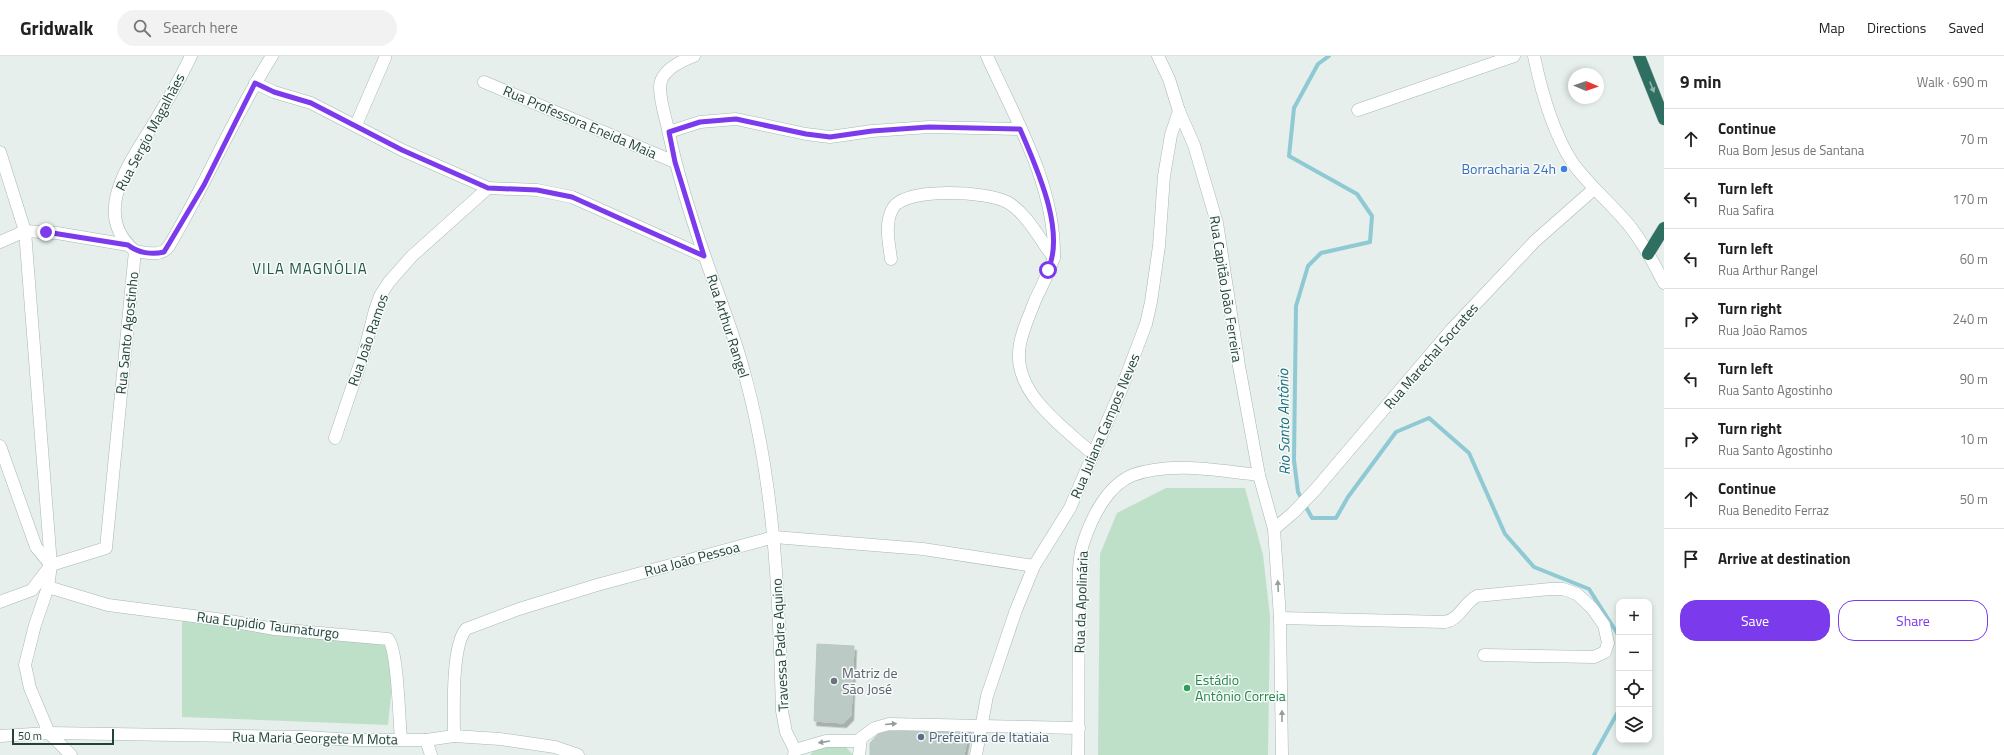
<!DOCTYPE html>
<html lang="en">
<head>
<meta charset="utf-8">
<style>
	:root { --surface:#fff; --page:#f2f2f2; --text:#222; --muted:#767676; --line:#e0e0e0; --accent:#7c3aed }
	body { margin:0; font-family:"Titillium Web",sans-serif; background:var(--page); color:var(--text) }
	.controls { position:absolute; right:12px; bottom:12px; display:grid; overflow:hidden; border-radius:8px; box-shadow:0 2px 6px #0003 }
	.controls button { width:36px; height:36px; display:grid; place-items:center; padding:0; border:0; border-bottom:1px solid var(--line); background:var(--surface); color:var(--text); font:20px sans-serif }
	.compass { position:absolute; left:1568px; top:12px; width:36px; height:36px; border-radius:50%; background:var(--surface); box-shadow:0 2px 6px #0003; rotate:92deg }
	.scale { position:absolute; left:12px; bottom:10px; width:102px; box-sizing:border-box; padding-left:4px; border:2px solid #24423a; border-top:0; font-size:11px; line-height:14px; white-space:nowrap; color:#24423a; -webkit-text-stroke:3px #f7fbf9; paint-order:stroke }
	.stop { position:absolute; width:12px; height:12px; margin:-9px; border:3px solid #7c3aed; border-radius:50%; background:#fff }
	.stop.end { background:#7c3aed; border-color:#fff; box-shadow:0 1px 4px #0008 }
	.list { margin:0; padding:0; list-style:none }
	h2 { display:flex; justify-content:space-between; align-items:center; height:52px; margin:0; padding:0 16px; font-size:17px }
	h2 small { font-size:13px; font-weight:400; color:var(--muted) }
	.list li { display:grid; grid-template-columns:26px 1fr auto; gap:12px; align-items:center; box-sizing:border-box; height:60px; padding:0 16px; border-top:1px solid var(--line) }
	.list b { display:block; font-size:15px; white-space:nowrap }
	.list p { margin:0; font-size:13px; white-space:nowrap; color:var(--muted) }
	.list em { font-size:13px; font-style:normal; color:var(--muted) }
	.actions { display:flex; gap:8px; padding:12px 16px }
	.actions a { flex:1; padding:9px 0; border:1px solid var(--accent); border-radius:16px; text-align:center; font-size:14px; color:var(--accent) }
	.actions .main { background:var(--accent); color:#fff }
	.icon { flex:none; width:22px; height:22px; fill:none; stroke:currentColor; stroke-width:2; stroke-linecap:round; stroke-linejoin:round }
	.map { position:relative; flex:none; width:1664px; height:699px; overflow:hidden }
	header { display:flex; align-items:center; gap:24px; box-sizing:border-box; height:56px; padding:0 20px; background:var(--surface); border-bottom:1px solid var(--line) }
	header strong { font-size:19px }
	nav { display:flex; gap:22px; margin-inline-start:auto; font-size:14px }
	.search { width:280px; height:36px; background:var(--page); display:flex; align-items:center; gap:10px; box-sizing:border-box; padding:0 14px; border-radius:22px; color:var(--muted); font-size:15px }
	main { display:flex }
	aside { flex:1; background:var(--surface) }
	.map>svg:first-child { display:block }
</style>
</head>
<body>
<header>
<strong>Gridwalk</strong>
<div class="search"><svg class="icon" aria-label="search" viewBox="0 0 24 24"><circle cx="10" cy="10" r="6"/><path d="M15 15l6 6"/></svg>Search here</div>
<nav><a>Map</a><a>Directions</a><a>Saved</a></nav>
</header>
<main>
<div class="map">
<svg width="1664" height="699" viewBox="0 0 1664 699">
	<defs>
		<filter id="shadow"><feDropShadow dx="2.5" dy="4.5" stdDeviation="0" flood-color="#0004"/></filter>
	</defs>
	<rect width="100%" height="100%" fill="#e6efeb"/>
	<g fill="#bfe0c8">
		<polygon points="1166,432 1245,432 1263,499 1270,560 1268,699 1098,699 1100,498 1117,457"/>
		<polygon points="182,564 309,582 396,588 388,669 182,661"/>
		<polygon points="844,689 853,699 810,699 818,690"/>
	</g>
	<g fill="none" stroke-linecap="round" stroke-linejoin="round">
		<g stroke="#8ec9d4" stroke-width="4">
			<polyline points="1329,0 1318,8 1294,52 1289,100 1357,138 1372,160 1370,186 1321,197 1308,210 1296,250 1294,404 1298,436 1312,462 1336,462 1348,441 1396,376 1429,362 1469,397 1505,478 1534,511 1589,533 1619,580"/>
			<polyline points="1594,699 1619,654"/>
		</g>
	</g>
	<g fill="#bbcac4" stroke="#b8c9c2" filter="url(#shadow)">
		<polygon points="817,588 854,590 851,660 844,667 814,665"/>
		<polygon points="969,672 964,699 870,699 870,687 880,676"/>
	</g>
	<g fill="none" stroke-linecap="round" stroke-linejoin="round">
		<defs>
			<g id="minor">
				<path d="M694,0C681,5 660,15 660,31C660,47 666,62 669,78C678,119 691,161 705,201C718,239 734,277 744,316C775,426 779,541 782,655L786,676L795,694"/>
				<path d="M987,0C1015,62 1055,129 1054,200C1053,209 1038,237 1034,247C1028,263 1020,279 1019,296C1016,339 1064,372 1093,398"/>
				<polyline points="1158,0 1169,23 1179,55 1194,89 1217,167 1239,310 1259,419 1274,473 1280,562 1282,699"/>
				<path d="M1534,0C1541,34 1553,76 1572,106C1586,126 1605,142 1621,160C1639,179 1652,204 1664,227"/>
				<polyline points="484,26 675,106"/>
				<polyline points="255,27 274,36 311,47 402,94 488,132 537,134 572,141 704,200"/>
				<polyline points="1358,54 1514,0"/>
				<polyline points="356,69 385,2"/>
				<polyline points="669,76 700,66 736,63 806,78 830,81 872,75 929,71 1020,73"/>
				<polyline points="0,96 25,175 51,509 48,531 35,569 25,609 30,632 49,677 71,699"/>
				<polyline points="0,186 25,175 57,177 128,189"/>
				<path d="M135,195C91,159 129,108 151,72C165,49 179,25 191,0"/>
				<path d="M891,203C889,187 884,167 893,152C905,131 987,135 1007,146C1027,157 1040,184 1054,202"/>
				<polyline points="335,382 365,293 375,254 380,240 389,226 412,200 488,132"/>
				<polyline points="0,390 36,491 51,509"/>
				<polyline points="1274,473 1293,457 1315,434 1452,273 1535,185 1594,133"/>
				<path d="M48,531L108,549L224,564L275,573L388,583C398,593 399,665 401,683"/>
				<path d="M0,546L32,534L51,509L106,492L135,195C147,197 161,201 169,190C206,128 233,61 272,0"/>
				<path d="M1280,562L1445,566C1460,563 1464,547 1477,540L1550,533H1563L1577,538L1592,552L1604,569L1608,587L1605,596L1594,601L1484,599"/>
				<polyline points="0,680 49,677 306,681 354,684 426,684 454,680 500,683 555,691 578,699"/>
				<path d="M454,680C454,656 451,591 466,573L519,553L597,529L774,481L923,493L1034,510"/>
				<polyline points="426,684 431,699"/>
				<polyline points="794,699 795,694 826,685 856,685 860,687"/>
				<polyline points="859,699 861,682 875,672 889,668 1079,672"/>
				<polyline points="976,699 987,640 1016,554 1034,510 1070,452 1121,334 1146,268 1151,246 1159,190 1164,120 1171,79 1179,55"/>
				<path d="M1078,699C1079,650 1078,600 1079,551C1079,531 1077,507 1083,488C1091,463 1107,429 1133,419C1173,405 1219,415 1259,419"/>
			</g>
			<g id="motorway">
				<polyline points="1639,0 1664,63"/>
				<polyline points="1648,198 1664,172"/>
			</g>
		</defs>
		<use href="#minor" stroke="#a8b8b2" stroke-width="13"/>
		<use href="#motorway" stroke="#c2cac8" stroke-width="13"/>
		<use href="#minor" stroke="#fff" stroke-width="12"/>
		<use href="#motorway" stroke="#2f6f62" stroke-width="12"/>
	</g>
	<defs><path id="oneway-solid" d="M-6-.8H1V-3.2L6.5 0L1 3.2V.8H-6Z"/></defs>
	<use fill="#93b5ae" href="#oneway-solid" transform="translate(1652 31) rotate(68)"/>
	<g fill="#92a09c">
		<use href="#oneway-solid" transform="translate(1278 530) rotate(-93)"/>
		<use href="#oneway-solid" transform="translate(1282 660) rotate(-90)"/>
		<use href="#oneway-solid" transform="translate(891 668) rotate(-5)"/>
		<use href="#oneway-solid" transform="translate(824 686) rotate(171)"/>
	</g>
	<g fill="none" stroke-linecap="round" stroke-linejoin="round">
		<path stroke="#7c3aed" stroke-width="5" d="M46,176L128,189C138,197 152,199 164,196L204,129L255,27L274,36L311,47L402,94L488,132L537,134L572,141L704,200L675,106L669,76L700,66L736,63L806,78L830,81L872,75L929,71L1020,73C1036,111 1066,174 1048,214"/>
	</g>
	<circle fill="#3f7fe0" stroke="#f7fbf9" stroke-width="1.5" cx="1564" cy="113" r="4"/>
	<circle fill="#6b7280" stroke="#f7fbf9" stroke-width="1.5" cx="834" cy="625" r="4"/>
	<circle fill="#2e9e5b" stroke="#f7fbf9" stroke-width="1.5" cx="1187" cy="632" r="4"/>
	<circle fill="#5c6f8a" stroke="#f7fbf9" stroke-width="1.5" cx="921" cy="681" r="4"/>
	<g text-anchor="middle" stroke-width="3" stroke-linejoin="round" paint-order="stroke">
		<g font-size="14" fill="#24423a" stroke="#f7fbf9">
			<text transform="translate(580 66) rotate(23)" y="5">Rua Professora Eneida Maia</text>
			<text transform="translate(150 76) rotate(-62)" y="5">Rua Sergio Magalhães</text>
			<text transform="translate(1226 233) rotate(81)" y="5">Rua Capitão João Ferreira</text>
			<text transform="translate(728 270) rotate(72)" y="5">Rua Arthur Rangel</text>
			<text transform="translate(127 277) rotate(-84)" y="5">Rua Santo Agostinho</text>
			<text transform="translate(368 284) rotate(-71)" y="5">Rua João Ramos</text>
			<text transform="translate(1431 300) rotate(-49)" y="5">Rua Marechal Socrates</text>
			<text transform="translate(1105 370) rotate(-67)" y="5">Rua Juliana Campos Neves</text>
			<text transform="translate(692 503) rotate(-15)" y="5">Rua João Pessoa</text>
			<text transform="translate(1081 546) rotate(-88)" y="5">Rua da Apolinária</text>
			<text transform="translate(268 569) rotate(7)" y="5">Rua Eupidio Taumaturgo</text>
			<text transform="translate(780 589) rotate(-93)" y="5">Travessa Padre Aquino</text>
			<text transform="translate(315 682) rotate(1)" y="5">Rua Maria Georgete M Mota</text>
		</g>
		<g font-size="14" fill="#366cbe" stroke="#f7fbf9" text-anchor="end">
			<text x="1556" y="118">Borracharia 24h</text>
		</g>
		<g font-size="14" fill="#5b616d" stroke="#f7fbf9" text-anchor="start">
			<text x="842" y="622">Matriz de<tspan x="842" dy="16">São José</tspan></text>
		</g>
		<g font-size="14" fill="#27864d" stroke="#f7fbf9" text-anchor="start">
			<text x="1195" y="629">Estádio<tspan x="1195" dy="16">Antônio Correia</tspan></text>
		</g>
		<g font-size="14" fill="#4e5e75" stroke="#f7fbf9" text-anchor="start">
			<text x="929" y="686">Prefeitura de Itatiaia</text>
		</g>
		<g font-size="15" letter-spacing="1" fill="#1f5548" stroke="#f7fbf9">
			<text x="310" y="218">VILA MAGNÓLIA</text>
		</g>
		<g font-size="15" font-style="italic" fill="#1c6f80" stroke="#f7fbf9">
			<text transform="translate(1284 366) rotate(-91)" y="5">Rio Santo Antônio</text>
		</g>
	</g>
</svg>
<div class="controls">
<button>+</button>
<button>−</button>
<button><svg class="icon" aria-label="locate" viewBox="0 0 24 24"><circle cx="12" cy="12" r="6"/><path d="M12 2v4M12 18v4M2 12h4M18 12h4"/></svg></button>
<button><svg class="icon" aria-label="layers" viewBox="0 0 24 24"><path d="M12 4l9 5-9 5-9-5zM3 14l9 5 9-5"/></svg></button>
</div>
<svg class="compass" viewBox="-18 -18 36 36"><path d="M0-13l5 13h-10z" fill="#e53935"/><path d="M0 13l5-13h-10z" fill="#767676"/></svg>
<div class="scale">50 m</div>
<div class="stop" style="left:1048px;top:214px"></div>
<div class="stop end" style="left:46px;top:176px"></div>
</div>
<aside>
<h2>9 min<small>Walk · 690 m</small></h2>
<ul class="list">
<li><svg class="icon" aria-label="ahead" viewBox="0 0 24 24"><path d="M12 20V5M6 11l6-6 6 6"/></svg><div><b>Continue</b><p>Rua Bom Jesus de Santana</p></div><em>70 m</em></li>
<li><svg class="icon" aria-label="left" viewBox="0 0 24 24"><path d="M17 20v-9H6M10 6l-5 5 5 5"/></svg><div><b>Turn left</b><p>Rua Safira</p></div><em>170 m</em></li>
<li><svg class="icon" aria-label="left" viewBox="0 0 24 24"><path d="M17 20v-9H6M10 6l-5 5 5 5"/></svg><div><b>Turn left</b><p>Rua Arthur Rangel</p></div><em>60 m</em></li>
<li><svg class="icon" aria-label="right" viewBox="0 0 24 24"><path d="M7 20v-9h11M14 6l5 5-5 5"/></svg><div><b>Turn right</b><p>Rua João Ramos</p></div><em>240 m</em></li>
<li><svg class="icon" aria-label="left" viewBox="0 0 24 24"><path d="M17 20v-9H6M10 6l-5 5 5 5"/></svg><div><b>Turn left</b><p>Rua Santo Agostinho</p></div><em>90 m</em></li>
<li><svg class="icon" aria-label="right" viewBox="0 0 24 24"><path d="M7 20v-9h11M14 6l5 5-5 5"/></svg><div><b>Turn right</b><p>Rua Santo Agostinho</p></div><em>10 m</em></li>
<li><svg class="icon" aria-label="ahead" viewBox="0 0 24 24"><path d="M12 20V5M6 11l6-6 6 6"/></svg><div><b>Continue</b><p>Rua Benedito Ferraz</p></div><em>50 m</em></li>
<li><svg class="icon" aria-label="arrive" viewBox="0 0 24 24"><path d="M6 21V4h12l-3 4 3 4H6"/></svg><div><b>Arrive at destination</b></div></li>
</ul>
<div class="actions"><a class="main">Save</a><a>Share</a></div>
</aside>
</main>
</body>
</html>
